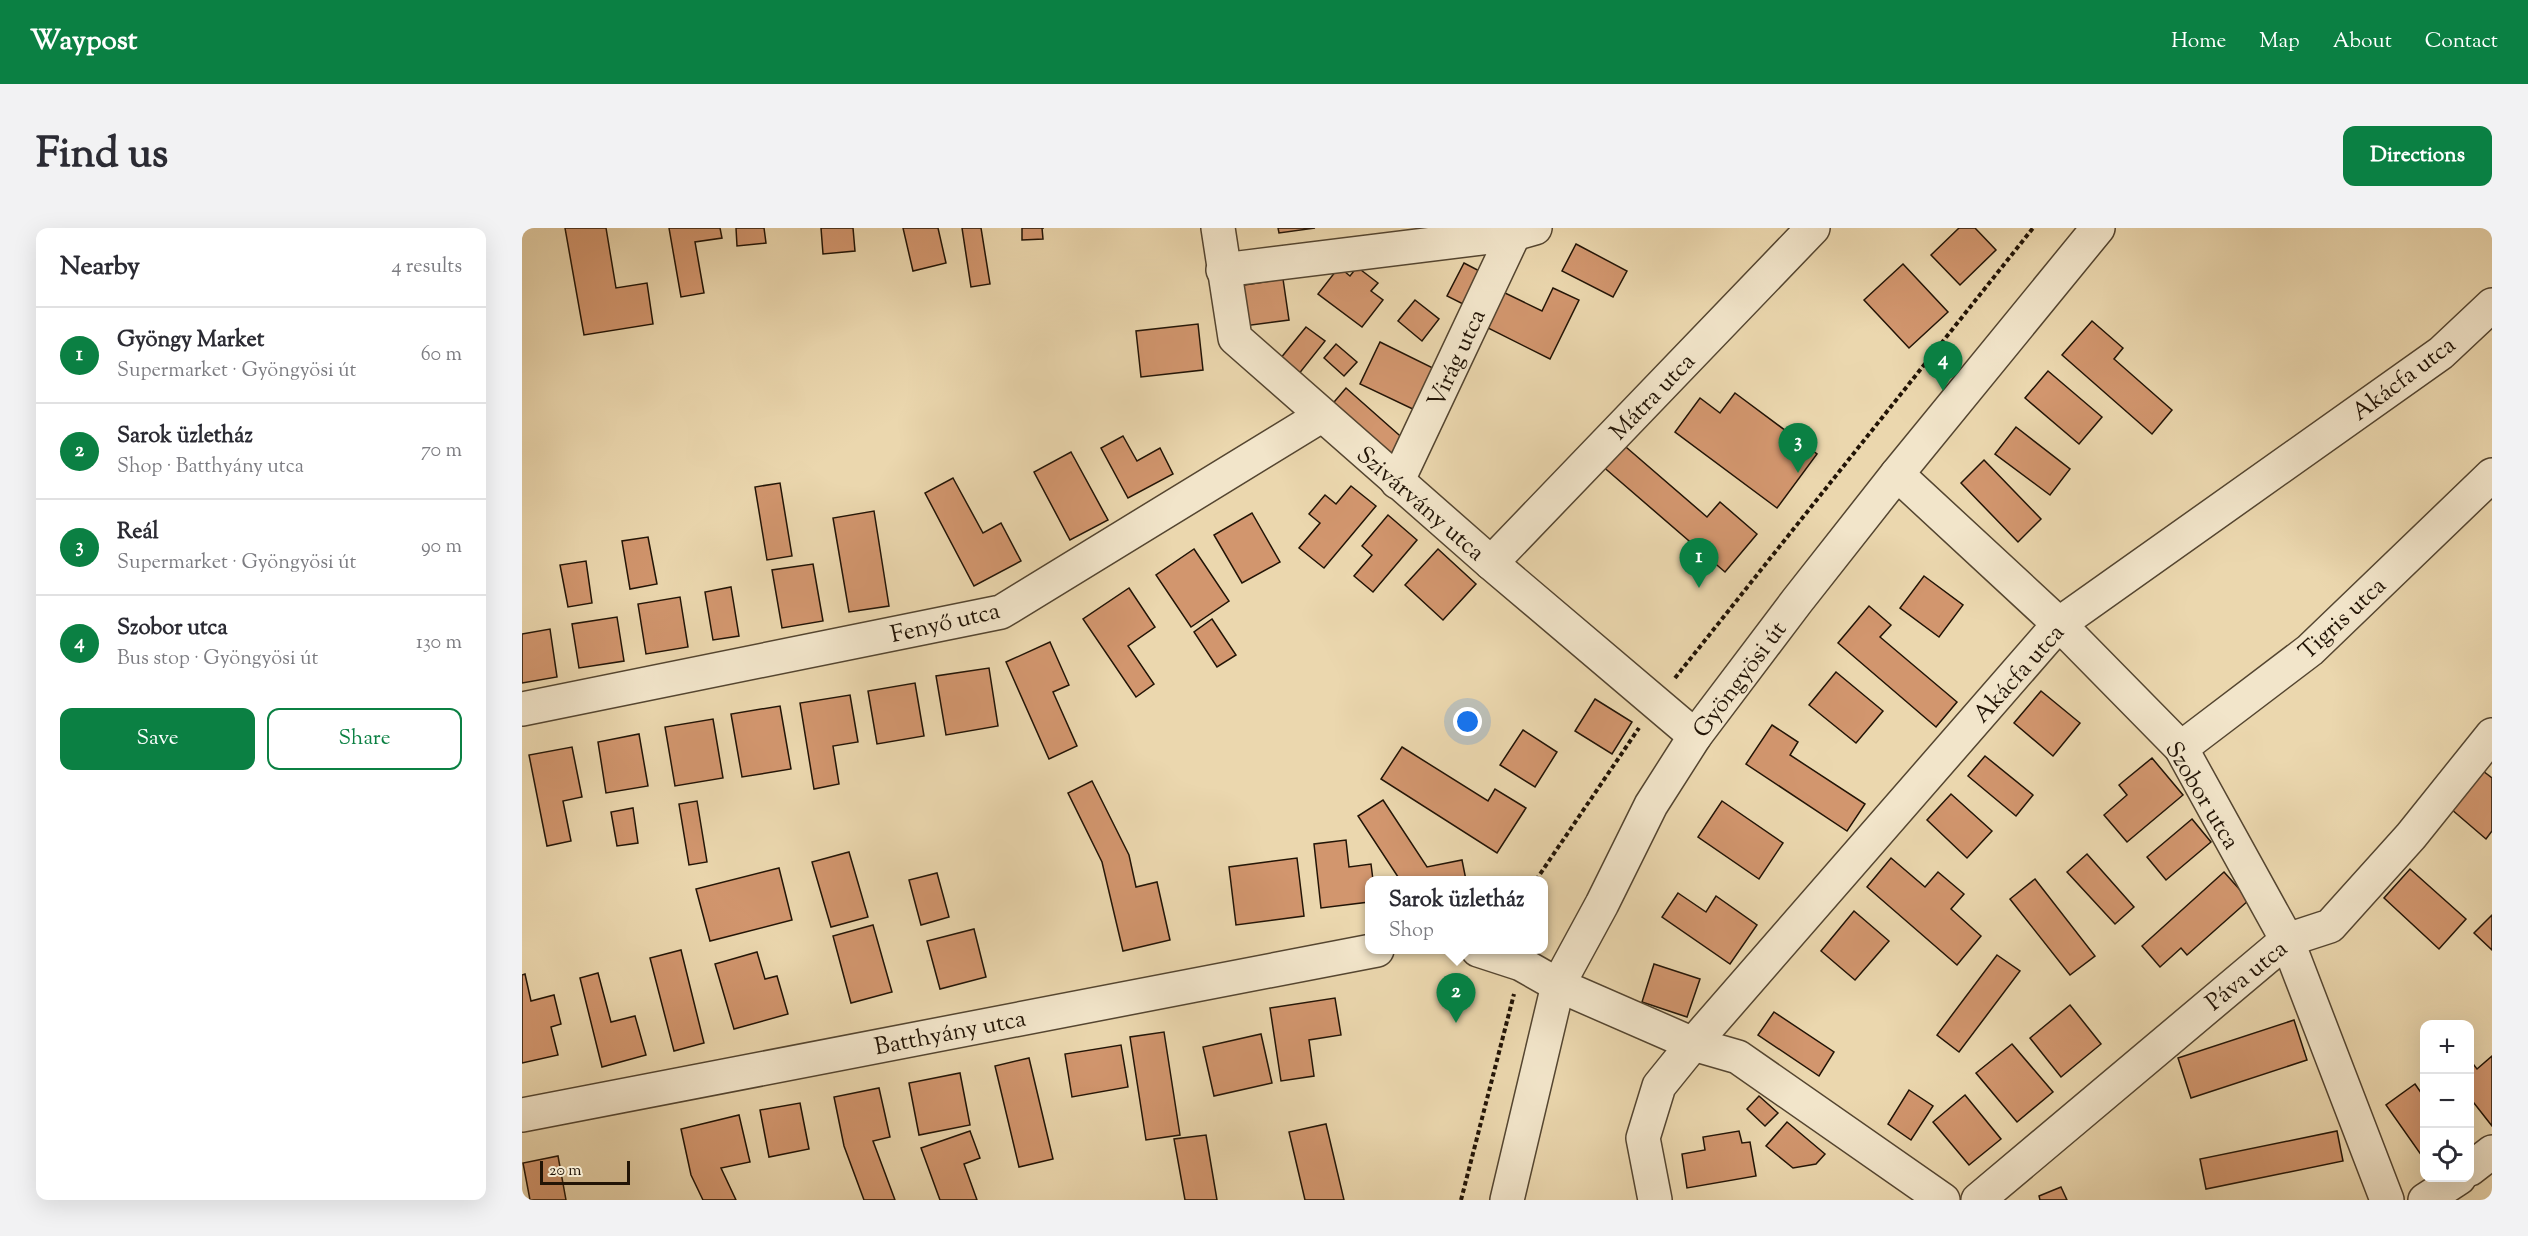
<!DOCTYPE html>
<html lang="en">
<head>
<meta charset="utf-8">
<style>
	:root { --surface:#fff; --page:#f2f2f3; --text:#2b2b33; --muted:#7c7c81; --line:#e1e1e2; --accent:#0b8043 }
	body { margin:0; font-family:"Sorts Mill Goudy",serif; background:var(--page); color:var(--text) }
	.controls { position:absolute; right:18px; bottom:18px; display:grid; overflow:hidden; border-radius:12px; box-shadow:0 6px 24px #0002 }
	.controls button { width:54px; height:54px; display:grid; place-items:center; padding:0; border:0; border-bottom:2px solid var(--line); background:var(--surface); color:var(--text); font:30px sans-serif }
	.scale { position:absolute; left:18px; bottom:15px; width:90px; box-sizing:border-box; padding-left:6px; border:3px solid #221406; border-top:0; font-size:16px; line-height:21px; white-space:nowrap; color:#221406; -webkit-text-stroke:4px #f2e5ca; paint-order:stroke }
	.you { position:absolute; left:946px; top:494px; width:21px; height:21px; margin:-15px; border:4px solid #fff; border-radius:50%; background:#1a73e8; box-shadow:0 0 0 9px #1a73e833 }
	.badge { display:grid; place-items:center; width:39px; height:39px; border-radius:50%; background:var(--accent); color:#fff; font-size:20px; font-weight:700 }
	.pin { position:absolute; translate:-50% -50px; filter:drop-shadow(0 2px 3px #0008) }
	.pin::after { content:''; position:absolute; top:32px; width:21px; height:18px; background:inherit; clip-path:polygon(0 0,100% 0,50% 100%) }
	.popup { position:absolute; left:843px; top:648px; width:183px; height:78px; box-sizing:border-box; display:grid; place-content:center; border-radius:12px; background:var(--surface); filter:drop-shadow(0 2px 4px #0005); font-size:20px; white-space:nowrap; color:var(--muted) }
	.popup b { font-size:22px; color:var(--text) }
	.popup::after { content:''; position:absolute; left:50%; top:100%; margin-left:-12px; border:12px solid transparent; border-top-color:var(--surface) }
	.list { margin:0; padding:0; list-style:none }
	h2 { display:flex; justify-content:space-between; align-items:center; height:78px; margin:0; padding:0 24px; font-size:26px }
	h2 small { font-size:20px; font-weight:400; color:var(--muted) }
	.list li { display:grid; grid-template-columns:39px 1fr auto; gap:18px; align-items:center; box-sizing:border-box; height:96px; padding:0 24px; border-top:2px solid var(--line) }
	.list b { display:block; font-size:22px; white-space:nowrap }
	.list p { margin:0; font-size:20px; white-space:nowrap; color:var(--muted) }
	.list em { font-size:20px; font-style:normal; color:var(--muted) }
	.actions { display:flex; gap:12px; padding:18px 24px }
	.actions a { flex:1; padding:14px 0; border:2px solid var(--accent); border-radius:12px; text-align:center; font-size:21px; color:var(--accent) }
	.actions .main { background:var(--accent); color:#fff }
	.icon { flex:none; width:33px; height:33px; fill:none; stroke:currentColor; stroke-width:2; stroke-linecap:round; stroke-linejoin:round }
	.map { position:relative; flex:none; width:1970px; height:972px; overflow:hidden; border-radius:12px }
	header { display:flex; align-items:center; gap:36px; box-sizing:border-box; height:84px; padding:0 30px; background:var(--accent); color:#fff }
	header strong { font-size:28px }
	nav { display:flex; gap:33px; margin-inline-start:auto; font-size:21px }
	.intro { display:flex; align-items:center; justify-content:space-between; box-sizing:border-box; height:144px; padding:0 36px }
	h1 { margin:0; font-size:42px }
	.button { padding:15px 27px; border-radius:12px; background:var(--accent); color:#fff; font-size:21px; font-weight:700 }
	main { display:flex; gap:36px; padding:0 36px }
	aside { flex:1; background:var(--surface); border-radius:12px; box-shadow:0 6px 24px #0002 }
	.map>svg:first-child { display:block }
</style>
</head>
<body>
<header>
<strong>Waypost</strong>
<nav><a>Home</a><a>Map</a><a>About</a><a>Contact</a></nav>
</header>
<div class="intro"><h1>Find us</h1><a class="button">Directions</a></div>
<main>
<aside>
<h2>Nearby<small>4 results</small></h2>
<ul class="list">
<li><span class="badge">1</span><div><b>Gyöngy Market</b><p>Supermarket · Gyöngyösi út</p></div><em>60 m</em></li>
<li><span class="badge">2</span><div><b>Sarok üzletház</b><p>Shop · Batthyány utca</p></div><em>70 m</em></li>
<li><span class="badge">3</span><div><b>Reál</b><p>Supermarket · Gyöngyösi út</p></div><em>90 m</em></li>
<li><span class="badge">4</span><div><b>Szobor utca</b><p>Bus stop · Gyöngyösi út</p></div><em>130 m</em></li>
</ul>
<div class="actions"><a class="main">Save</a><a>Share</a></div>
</aside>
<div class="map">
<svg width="1970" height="972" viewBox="0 0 1970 972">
	<rect width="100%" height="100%" fill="#ebd7ae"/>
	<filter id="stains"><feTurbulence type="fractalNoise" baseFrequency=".00333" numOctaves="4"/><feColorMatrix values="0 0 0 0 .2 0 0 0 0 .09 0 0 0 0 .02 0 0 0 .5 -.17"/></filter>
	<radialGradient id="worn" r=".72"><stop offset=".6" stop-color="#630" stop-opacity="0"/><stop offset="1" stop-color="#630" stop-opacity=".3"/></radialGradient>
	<g fill="#d2966e" stroke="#221406" stroke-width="1.5">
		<polygon points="43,0 84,0 94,60 125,55 131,96 62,107"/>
		<polygon points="147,0 198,0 200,10 173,14 182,65 159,69"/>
		<polygon points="214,0 242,0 244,15 215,18"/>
		<polygon points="299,0 331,0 333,23 301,26"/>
		<polygon points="381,0 416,0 424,35 391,43"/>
		<polygon points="440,0 459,0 468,56 449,59"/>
		<polygon points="500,0 522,0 520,0 521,11 500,12"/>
		<polygon points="756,0 793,0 757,5"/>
		<polygon points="1437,0 1453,0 1474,22 1438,57 1409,27"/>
		<polygon points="1054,16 1105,43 1091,69 1040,43"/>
		<polygon points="942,35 969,49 953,82 925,68"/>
		<polygon points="1381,36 1426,84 1387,120 1342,72"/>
		<polygon points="817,39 828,48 835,39 856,55 849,63 861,72 840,99 796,66"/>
		<polygon points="761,51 767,92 722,98 716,58"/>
		<polygon points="1031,60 1057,72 1028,131 962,98 979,63 1020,83"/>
		<polygon points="893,72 917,91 900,113 876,93"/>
		<polygon points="1570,93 1601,120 1592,131 1650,182 1630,206 1540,127"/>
		<polygon points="676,96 681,142 619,149 614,103"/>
		<polygon points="784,99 803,113 776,147 758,131"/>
		<polygon points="858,114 917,143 897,184 838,156"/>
		<polygon points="814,116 835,134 822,148 802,130"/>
		<polygon points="1526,143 1580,189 1557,216 1503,170"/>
		<polygon points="824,160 885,214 867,234 807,180"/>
		<polygon points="1213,165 1295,226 1255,280 1153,204 1178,170 1198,185"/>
		<polygon points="1494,199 1548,241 1528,267 1473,226"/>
		<polygon points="1090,207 1185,289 1198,274 1235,306 1203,344 1071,230"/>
		<polygon points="601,208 615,233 638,220 651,246 606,270 579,220"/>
		<polygon points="549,224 586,292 548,312 512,244"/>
		<polygon points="1462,232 1519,291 1496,314 1439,255"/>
		<polygon points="431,250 461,305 479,295 499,333 452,358 403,265"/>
		<polygon points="258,255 270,328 245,332 233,259"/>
		<polygon points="829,258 854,278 802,340 777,320 798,295 787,286 803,267 814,276"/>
		<polygon points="352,283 367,378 327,384 311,290"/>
		<polygon points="730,285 758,334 720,355 692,307"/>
		<polygon points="866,287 895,312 851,364 832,348 850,327 840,318"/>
		<polygon points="126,309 135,356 108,361 100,313"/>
		<polygon points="672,321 707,373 669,399 634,347"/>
		<polygon points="916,321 954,356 921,392 883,357"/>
		<polygon points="64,333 70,375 46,379 38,337"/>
		<polygon points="291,336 301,393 260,400 250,342"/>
		<polygon points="1402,348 1441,377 1417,409 1378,380"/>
		<polygon points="209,359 217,408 191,412 183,364"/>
		<polygon points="607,360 633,399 606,418 632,456 614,469 561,391"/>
		<polygon points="158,369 166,419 124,426 116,376"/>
		<polygon points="1347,378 1369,397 1358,409 1435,474 1414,499 1316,415"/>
		<polygon points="95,389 102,433 57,440 50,396"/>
		<polygon points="690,391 714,427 695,439 672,404"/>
		<polygon points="28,401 35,449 0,455 0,406"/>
		<polygon points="528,414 547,457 531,464 555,518 527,531 484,434"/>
		<polygon points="467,440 476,498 424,507 414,448"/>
		<polygon points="1314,444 1361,483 1334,515 1287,477"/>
		<polygon points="393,455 402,508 355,516 346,463"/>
		<polygon points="1519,463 1558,495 1531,528 1492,495"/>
		<polygon points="328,467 336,514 311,518 317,556 292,561 278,475"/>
		<polygon points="1073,471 1110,494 1090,526 1053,503"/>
		<polygon points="258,478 269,541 220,549 209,486"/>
		<polygon points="191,491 201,550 153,558 143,499"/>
		<polygon points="1250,497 1276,514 1268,527 1343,576 1325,603 1224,536"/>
		<polygon points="1001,502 1035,524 1013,559 978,537"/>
		<polygon points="117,506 126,558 84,565 76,514"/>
		<polygon points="50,519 60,569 41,573 49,613 25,618 7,527"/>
		<polygon points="880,519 966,573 973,561 1004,580 975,625 859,551"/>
		<polygon points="1463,528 1511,567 1494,588 1446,548"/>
		<polygon points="1630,530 1661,567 1605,614 1582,587 1605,567 1597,557"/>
		<polygon points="1961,543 1970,550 1970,603 1964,611 1929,581"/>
		<polygon points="570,553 607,627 614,659 635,654 648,712 601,723 580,634 546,565"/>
		<polygon points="1429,566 1470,603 1445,630 1405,592"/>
		<polygon points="861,572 905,639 940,632 944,652 878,652 836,588"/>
		<polygon points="175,573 185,634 167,637 157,576"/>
		<polygon points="1200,573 1261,615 1237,651 1176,609"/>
		<polygon points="111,580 116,615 95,618 89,584"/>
		<polygon points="1670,591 1689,614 1644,652 1625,629"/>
		<polygon points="824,612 827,639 849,636 851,652 847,652 847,674 799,680 792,616"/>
		<polygon points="327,624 346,689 309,699 290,634"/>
		<polygon points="1565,626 1612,679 1593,696 1545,644"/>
		<polygon points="775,630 782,688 714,697 707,639"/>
		<polygon points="1369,630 1403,659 1416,644 1442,666 1429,681 1459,708 1435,737 1345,659"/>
		<polygon points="257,640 270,692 188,713 174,661"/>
		<polygon points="1888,641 1944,691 1917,721 1862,670"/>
		<polygon points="1702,644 1727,672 1665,727 1659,720 1638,739 1620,718"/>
		<polygon points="415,645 427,689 399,697 387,652"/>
		<polygon points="1513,651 1573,728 1548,747 1488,671"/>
		<polygon points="1156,665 1184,684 1194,668 1235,697 1208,736 1140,689"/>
		<polygon points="1332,683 1367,713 1333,752 1299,723"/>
		<polygon points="1970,687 1970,722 1952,705"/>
		<polygon points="351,697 370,764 329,775 311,708"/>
		<polygon points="452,701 464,749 418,761 405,713"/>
		<polygon points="159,722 182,815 152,823 128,730"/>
		<polygon points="235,724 243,751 255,748 266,786 212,801 193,736"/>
		<polygon points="1475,727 1498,743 1437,824 1415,807"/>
		<polygon points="1132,736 1178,751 1165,789 1120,774"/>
		<polygon points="76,745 89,794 113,788 124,827 80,839 58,750"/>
		<polygon points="3,746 9,773 32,767 39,796 29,799 36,827 0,835 0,747"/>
		<polygon points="813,770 819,807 787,812 792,848 759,853 748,780"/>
		<polygon points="1548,777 1579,816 1539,849 1508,810"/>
		<polygon points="1252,784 1312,824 1297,848 1236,807"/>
		<polygon points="1772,792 1785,832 1669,870 1656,830"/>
		<polygon points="642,804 658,907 624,912 608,809"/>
		<polygon points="739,806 750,855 692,868 681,819"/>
		<polygon points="1490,816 1531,864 1495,894 1454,845"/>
		<polygon points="599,817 606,859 550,869 543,826"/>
		<polygon points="1970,828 1970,898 1948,870 1948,832 1955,841"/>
		<polygon points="507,830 531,931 497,939 473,838"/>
		<polygon points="438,845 448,897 397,907 387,855"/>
		<polygon points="1893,856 1902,869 1902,931 1864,877"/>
		<polygon points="357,860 368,909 351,913 373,972 342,972 322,918 312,869"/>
		<polygon points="1387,862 1411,878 1389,912 1366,896"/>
		<polygon points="1443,867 1479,911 1447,937 1411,894"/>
		<polygon points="1237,868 1256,885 1243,898 1225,881"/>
		<polygon points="278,875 287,921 247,929 238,882"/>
		<polygon points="217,887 228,934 199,940 214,972 181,972 169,947 159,901"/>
		<polygon points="1265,894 1303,926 1294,936 1271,940 1244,918"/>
		<polygon points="804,896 822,972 783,972 767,904"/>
		<polygon points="448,903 458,930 442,936 455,972 418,972 399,920"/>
		<polygon points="1217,903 1220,915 1228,914 1234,948 1165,960 1160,926 1183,922 1181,909"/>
		<polygon points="1815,903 1821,933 1684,961 1678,931"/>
		<polygon points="684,907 695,972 663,972 652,911"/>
		<polygon points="36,928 44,972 8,972 1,935"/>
		<polygon points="1539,959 1545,972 1518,972 1517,968"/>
	</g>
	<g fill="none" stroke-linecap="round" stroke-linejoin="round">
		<defs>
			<g id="minor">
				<polyline points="696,0 713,110 969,335 1173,508"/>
				<polyline points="701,42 992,6 1013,0"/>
				<polyline points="1375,246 1537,396 1659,520 1765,712 1865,972"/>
				<polyline points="875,254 992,6"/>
				<polyline points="969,335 1291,0"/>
				<polyline points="0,481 479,384 799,188"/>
				<polyline points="1659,520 1788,422 1970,247"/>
				<polyline points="956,722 999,736 1036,757 1171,816 1216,829 1421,972"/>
				<polyline points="0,887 855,722"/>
				<polyline points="1948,941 1970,924"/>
				<polyline points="985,972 1036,757 1080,676 1129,577 1173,508 1275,373 1375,246 1576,0"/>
				<polyline points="1133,972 1121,910 1137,858 1171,816 1537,396 1919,125 1970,77"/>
				<polyline points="1456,972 1765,712 1808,698 1889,608 1970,507"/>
				<polyline points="1903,972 1937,950"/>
			</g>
		</defs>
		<use href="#minor" stroke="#544530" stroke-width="36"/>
		<g stroke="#221406" stroke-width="4" stroke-dasharray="4.5 3" stroke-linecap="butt">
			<polyline points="1153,450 1511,0"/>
			<polyline points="1014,652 1117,500"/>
			<polyline points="939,972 992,766"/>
		</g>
		<use href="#minor" stroke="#f2e5ca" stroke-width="33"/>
	</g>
	<g text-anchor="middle" stroke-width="4.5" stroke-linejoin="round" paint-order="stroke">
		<g font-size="24" fill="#221406" stroke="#f2e5ca">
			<text transform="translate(934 130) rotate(-65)" y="8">Virág utca</text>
			<text transform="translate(1881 150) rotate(-37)" y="8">Akácfa utca</text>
			<text transform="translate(1130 168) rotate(-46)" y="8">Mátra utca</text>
			<text transform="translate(899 275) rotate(41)" y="8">Szivárvány utca</text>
			<text transform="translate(1820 390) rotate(-43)" y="8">Tigris utca</text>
			<text transform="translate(423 394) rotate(-13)" y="8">Fenyő utca</text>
			<text transform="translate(1496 445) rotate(-48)" y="8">Akácfa utca</text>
			<text transform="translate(1217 451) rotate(-53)" y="8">Gyöngyösi út</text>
			<text transform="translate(1681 567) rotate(59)" y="8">Szobor utca</text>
			<text transform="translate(1724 747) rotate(-39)" y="8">Páva utca</text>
			<text transform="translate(428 804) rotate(-11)" y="8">Batthyány utca</text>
		</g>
	</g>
	<rect width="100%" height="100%" filter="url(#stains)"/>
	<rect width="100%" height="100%" fill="url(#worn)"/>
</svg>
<div class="controls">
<button>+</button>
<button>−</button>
<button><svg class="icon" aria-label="locate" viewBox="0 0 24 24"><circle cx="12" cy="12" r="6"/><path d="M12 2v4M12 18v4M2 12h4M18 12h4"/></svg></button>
</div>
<div class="scale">20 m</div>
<div class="you"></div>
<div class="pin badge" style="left:1177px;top:360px">1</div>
<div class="pin badge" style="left:934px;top:795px">2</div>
<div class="popup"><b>Sarok üzletház</b>Shop</div>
<div class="pin badge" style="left:1276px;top:245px">3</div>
<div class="pin badge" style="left:1421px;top:163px">4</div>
</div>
</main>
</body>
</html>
